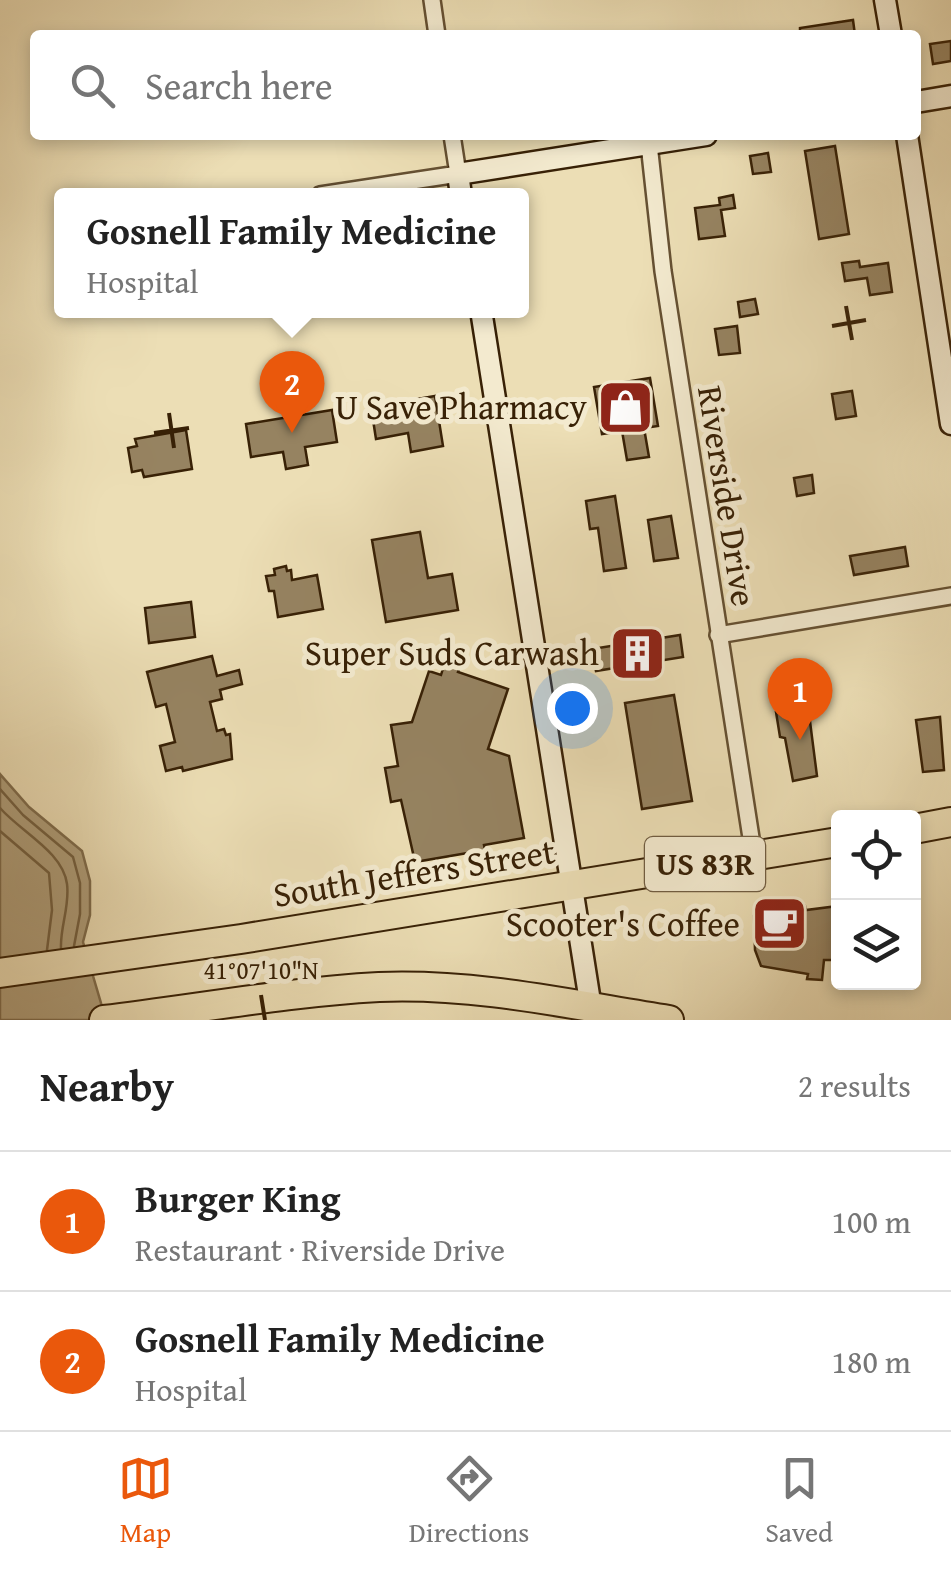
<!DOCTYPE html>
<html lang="en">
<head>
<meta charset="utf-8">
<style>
	:root { --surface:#fff; --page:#f6f6f6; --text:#222; --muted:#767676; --line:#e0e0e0; --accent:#ea580c }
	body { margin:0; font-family:"Gentium Book Plus",serif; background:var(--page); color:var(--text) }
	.controls { position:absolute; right:30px; bottom:30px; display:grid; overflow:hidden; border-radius:10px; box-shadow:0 5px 15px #0003 }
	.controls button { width:90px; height:90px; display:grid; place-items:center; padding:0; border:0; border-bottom:2px solid var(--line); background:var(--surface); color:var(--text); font:50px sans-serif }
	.you { position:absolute; left:572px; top:708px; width:35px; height:35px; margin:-25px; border:8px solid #fff; border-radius:50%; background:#1a73e8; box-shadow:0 0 0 15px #1a73e833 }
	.badge { display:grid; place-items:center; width:65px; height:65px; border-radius:50%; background:var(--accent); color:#fff; font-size:32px; font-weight:700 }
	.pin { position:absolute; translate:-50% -82px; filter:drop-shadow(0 2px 5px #0008) }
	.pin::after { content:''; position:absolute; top:52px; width:35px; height:30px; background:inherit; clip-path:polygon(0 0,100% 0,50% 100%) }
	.popup { position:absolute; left:54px; top:188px; width:475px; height:130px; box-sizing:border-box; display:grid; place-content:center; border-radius:10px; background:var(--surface); filter:drop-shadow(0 2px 8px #0005); font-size:32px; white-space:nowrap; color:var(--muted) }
	.popup b { font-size:38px; color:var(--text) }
	.popup::after { content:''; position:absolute; left:50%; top:100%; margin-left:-20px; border:20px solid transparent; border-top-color:var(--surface) }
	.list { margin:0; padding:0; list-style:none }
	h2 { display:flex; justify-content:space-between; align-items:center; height:130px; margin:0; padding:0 40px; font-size:42px }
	h2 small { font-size:32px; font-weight:400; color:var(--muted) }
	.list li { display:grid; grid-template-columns:65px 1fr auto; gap:30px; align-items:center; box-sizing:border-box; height:140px; padding:0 40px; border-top:2px solid var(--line) }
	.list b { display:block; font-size:38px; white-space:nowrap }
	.list p { margin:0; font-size:32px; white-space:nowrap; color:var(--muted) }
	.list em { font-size:32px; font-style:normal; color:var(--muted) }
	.icon { flex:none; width:55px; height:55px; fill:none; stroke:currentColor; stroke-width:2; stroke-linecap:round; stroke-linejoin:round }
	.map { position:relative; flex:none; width:951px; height:1020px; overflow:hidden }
	.search { position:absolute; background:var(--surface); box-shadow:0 5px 15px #0003; left:30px; right:30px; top:30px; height:110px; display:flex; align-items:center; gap:25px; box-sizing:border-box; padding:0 35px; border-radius:10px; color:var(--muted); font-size:38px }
	.sheet { height:410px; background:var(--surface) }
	nav { display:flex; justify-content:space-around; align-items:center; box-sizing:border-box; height:140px; border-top:2px solid var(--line); background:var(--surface); font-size:28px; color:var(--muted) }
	nav a { display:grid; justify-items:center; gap:5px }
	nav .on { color:var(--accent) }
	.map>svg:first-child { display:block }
</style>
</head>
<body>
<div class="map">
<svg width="951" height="1020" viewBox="0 0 951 1020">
	<rect width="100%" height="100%" fill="#ecdeb5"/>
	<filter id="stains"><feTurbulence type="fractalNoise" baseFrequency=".002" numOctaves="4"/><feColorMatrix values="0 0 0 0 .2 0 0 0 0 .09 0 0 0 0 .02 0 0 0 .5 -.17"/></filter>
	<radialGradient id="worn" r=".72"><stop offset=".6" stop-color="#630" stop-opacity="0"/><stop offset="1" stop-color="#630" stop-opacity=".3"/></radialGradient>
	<polygon fill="#af9e7a" stroke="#7f6c4c" stroke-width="2.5" points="0,774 29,807 82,851 90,881 90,915 83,942 106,1020 0,1020"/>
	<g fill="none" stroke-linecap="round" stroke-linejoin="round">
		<g stroke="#746040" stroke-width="2.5">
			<polyline points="0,789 23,815 73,857 80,883 80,914 74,946"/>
			<path d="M0,808C21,832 63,852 67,884C70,906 60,927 61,948"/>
			<polyline points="0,831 49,873 52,910 47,950"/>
		</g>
	</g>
	<g fill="#968361" stroke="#382106" stroke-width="2.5">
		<polygon points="853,20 855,35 800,35 800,28"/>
		<polygon points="951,41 951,61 933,64 930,44"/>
		<polygon points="835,146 849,234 819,239 805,151"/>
		<polygon points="768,153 771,172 753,174 750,156"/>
		<polygon points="733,195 735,208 721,210 725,236 699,239 695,208 720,205 719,198"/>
		<polygon points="859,261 860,267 888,263 892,292 870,295 867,278 845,281 842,263"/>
		<polygon points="755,299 758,314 740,317 738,302"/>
		<polygon points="737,326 740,353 719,355 715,329"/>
		<polygon points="650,378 658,426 644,428 649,457 627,460 622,431 602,434 594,387"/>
		<polygon points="852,391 856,416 836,419 832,394"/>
		<polygon points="435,396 443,446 411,452 408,433 376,439 371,407"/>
		<polygon points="332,410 337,442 305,447 308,465 286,469 283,452 251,457 246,424"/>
		<polygon points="186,430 192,469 144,477 142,470 132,472 128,448 137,446 135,439"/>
		<polygon points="812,475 814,493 797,496 794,478"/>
		<polygon points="615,496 626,568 604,571 598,528 590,529 586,501"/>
		<polygon points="671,516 678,558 654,561 648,520"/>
		<polygon points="420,532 428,578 452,574 458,610 386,622 372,540"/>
		<polygon points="905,547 908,566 854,575 850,556"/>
		<polygon points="286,566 287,571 291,570 292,580 317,575 323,609 278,617 274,591 269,591 266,576 275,575 274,569"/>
		<polygon points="191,602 195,637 149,643 145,608"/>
		<polygon points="680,635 683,657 596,671 592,649"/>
		<polygon points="212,656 217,676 239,670 242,684 220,690 222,699 210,702 217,731 224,729 226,735 230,734 232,759 183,771 182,767 166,771 160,746 175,742 166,704 156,707 147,672"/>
		<polygon points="446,659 461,664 458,672 508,689 488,749 509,756 524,838 484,845 485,850 415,862 401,800 391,802 385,768 398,766 391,725 412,722 429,671 441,675"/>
		<polygon points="674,695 692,801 642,809 625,703"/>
		<polygon points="807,698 817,776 793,781 785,738 780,737 776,712 780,711 778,702"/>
		<polygon points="940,717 944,770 923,772 916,720"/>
		<polygon points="805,906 806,910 838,906 838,960 824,960 822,980 807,979 808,974 761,966 755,950 754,916"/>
	</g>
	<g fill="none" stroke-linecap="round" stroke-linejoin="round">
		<defs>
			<g id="street">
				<polyline points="432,0 437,35"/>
				<polyline points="649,144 663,271 754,857"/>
				<polyline points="320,195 458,174 452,135"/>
				<polyline points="718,635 951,596"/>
			</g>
			<g id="secondary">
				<polyline points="885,0 891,35"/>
				<polyline points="916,102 951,96"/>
				<polyline points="907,135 951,424"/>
				<polyline points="461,195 458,174 706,135"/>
				<polyline points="481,310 591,1008"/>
			</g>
			<g id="highway">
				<polyline points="914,829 951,822"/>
				<polyline points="0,973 241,939 838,842"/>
				<path d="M104,1020C196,1009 287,992 379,987C476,983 573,1005 669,1020"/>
			</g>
		</defs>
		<use href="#street" stroke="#655032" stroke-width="20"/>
		<use href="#secondary" stroke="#382106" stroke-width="25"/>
		<use href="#highway" stroke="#382106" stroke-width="32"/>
		<use href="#street" stroke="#f3eacf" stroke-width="15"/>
		<use href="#secondary" stroke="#f3eacf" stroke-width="20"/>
		<use href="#highway" stroke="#ecdeb5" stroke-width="28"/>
	</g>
	<path fill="none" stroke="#382106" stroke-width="4" d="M846,306L852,340M832,326L866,320M169,413L174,448M154,433L189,428M261,995L265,1020"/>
	<defs>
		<symbol id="shop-square" viewBox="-11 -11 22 22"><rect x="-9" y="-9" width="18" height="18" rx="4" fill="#8f2418" stroke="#f3eacf"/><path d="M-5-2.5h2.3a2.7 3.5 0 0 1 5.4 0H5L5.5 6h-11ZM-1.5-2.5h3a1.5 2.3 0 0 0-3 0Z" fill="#fff"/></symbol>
		<symbol id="building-square" viewBox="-11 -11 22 22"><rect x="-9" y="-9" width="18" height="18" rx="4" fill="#8f2418" stroke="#f3eacf"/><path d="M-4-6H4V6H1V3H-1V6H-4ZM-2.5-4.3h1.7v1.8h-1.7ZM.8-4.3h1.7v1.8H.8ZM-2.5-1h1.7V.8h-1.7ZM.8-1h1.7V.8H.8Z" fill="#fff"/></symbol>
		<symbol id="cafe-square" viewBox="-11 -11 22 22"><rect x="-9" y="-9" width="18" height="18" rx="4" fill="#8f2418" stroke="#f3eacf"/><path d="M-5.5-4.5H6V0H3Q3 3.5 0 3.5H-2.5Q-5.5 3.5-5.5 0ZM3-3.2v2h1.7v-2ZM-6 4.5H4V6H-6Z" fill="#fff"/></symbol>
	</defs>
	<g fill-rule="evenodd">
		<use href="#shop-square" x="594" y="376" width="63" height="63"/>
		<use href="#building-square" x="606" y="622" width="63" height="63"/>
		<use href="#cafe-square" x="748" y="892" width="63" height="63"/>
	</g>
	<g text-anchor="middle" stroke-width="10" stroke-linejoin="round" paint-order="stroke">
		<rect fill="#f3eacf" stroke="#705d42" stroke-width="2.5" x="645" y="837" width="120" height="54" rx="8"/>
		<g font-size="32" font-weight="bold" fill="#382106">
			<text x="705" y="875">US 83R</text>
		</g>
		<g font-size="35" fill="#382106" stroke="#f3eacf" text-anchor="end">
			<text x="587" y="419">U Save Pharmacy</text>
			<text x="599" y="665">Super Suds Carwash</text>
			<text x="740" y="936">Scooter's Coffee</text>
		</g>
		<g font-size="35" fill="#382106" stroke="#f3eacf">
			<text transform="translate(727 496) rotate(81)" y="12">Riverside Drive</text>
			<text transform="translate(414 873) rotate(-9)" y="12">South Jeffers Street</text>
		</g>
	</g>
	<g font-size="25" text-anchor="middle" fill="#382106" stroke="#f3eacf" stroke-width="10" stroke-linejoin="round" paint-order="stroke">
		<text x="261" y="979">41°07'10"N</text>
	</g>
	<rect width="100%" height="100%" filter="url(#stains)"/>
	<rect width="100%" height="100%" fill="url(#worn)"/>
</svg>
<div class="controls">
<button><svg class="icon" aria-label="locate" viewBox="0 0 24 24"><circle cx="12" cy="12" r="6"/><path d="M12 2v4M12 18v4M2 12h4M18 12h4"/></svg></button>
<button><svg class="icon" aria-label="layers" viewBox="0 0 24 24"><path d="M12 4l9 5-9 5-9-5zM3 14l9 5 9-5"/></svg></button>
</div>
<div class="you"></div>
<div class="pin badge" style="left:800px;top:740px">1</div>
<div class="pin badge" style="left:292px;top:433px">2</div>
<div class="popup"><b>Gosnell Family Medicine</b>Hospital</div>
<div class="search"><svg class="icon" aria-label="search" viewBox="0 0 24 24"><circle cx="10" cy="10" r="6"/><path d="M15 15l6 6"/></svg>Search here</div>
</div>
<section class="sheet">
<h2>Nearby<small>2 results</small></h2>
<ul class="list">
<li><span class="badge">1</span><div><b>Burger King</b><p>Restaurant · Riverside Drive</p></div><em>100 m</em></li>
<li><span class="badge">2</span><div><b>Gosnell Family Medicine</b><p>Hospital</p></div><em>180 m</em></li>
</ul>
</section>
<nav>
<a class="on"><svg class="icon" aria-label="map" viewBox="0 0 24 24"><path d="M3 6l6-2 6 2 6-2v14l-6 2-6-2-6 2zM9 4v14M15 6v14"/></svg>Map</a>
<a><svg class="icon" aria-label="directions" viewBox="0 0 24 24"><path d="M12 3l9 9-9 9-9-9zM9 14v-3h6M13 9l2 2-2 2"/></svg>Directions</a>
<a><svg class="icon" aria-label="saved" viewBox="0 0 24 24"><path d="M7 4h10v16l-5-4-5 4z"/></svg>Saved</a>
</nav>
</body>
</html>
